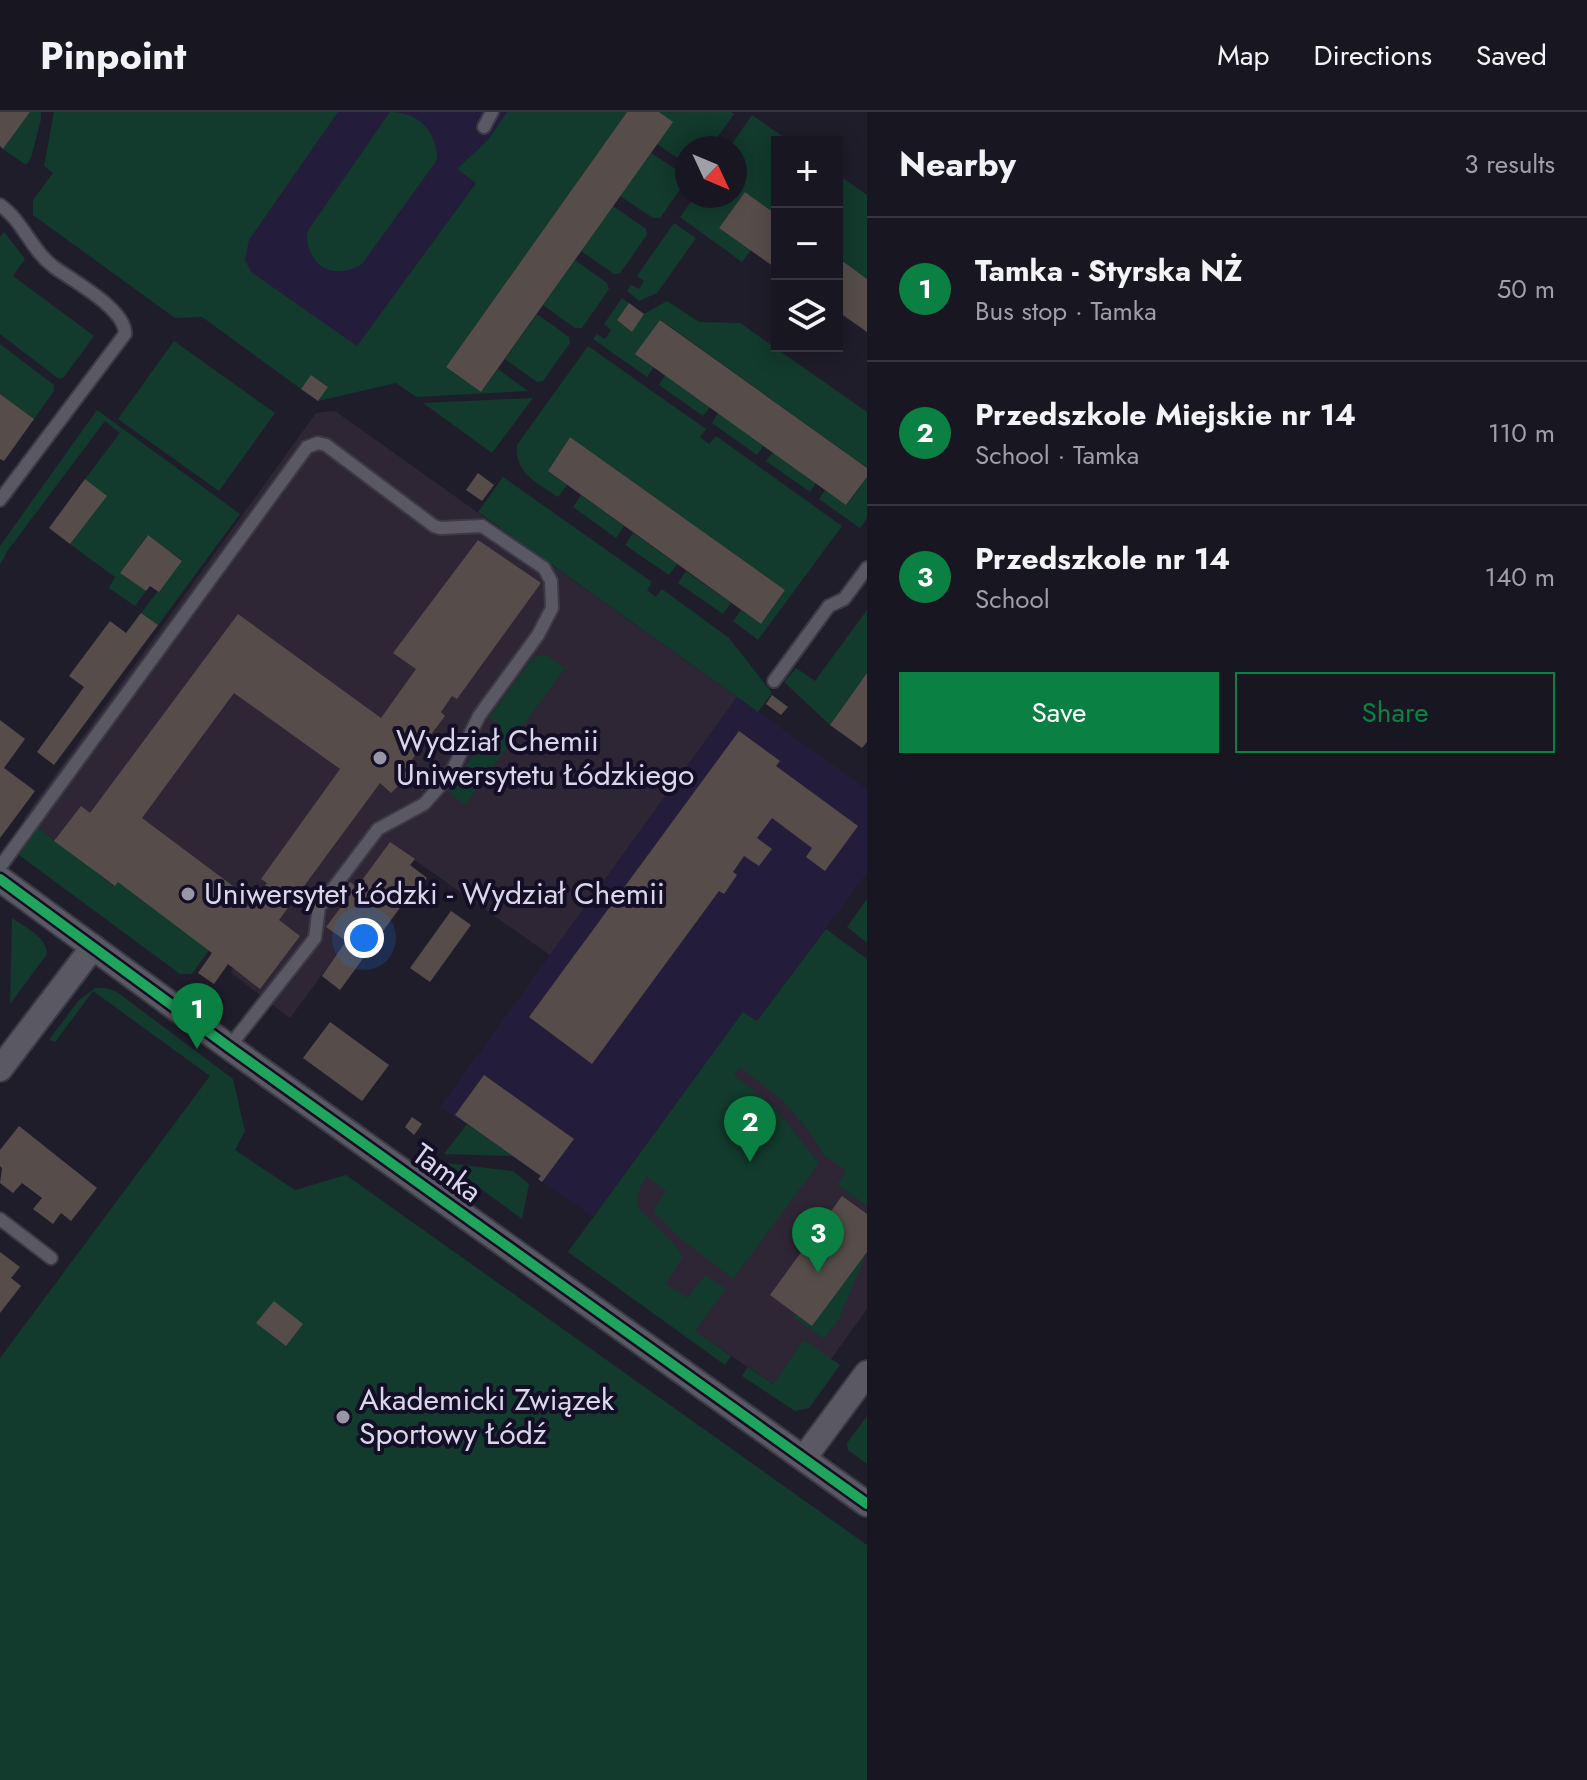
<!DOCTYPE html>
<html lang="en">
<head>
<meta charset="utf-8">
<style>
	:root { --surface:#181620; --page:#25232d; --text:#f1f3f6; --muted:#9f9fa5; --line:#36353e; --accent:#0b8043 }
	body { margin:0; font-family:Jost,sans-serif; background:var(--page); color:var(--text) }
	.controls { position:absolute; right:24px; top:24px; display:grid; overflow:hidden; border-radius:0px; box-shadow:0 4px 20px #0003 }
	.controls button { width:72px; height:72px; display:grid; place-items:center; padding:0; border:0; border-bottom:2px solid var(--line); background:var(--surface); color:var(--text); font:40px sans-serif }
	.compass { position:absolute; left:675px; top:24px; width:72px; height:72px; border-radius:50%; background:var(--surface); box-shadow:0 4px 20px #0003; rotate:134deg }
	.you { position:absolute; left:364px; top:826px; width:28px; height:28px; margin:-20px; border:6px solid #fff; border-radius:50%; background:#1a73e8; box-shadow:0 0 0 12px #1a73e833 }
	.badge { display:grid; place-items:center; width:52px; height:52px; border-radius:50%; background:var(--accent); color:#fff; font-size:26px; font-weight:700 }
	.pin { position:absolute; translate:-50% -66px; filter:drop-shadow(0 2px 4px #0008) }
	.pin::after { content:''; position:absolute; top:42px; width:28px; height:24px; background:inherit; clip-path:polygon(0 0,100% 0,50% 100%) }
	.list { margin:0; padding:0; list-style:none }
	h2 { display:flex; justify-content:space-between; align-items:center; height:104px; margin:0; padding:0 32px; font-size:34px }
	h2 small { font-size:26px; font-weight:400; color:var(--muted) }
	.list li { display:grid; grid-template-columns:52px 1fr auto; gap:24px; align-items:center; box-sizing:border-box; height:144px; padding:0 32px; border-top:2px solid var(--line) }
	.list b { display:block; font-size:30px; white-space:nowrap }
	.list p { margin:0; font-size:26px; white-space:nowrap; color:var(--muted) }
	.list em { font-size:26px; font-style:normal; color:var(--muted) }
	.actions { display:flex; gap:16px; padding:24px 32px }
	.actions a { flex:1; padding:18px 0; border:2px solid var(--accent); border-radius:0px; text-align:center; font-size:28px; color:var(--accent) }
	.actions .main { background:var(--accent); color:#fff }
	.icon { flex:none; width:44px; height:44px; fill:none; stroke:currentColor; stroke-width:2; stroke-linecap:round; stroke-linejoin:round }
	.map { position:relative; flex:none; width:867px; height:1668px; overflow:hidden }
	header { display:flex; align-items:center; gap:48px; box-sizing:border-box; height:112px; padding:0 40px; background:var(--surface); border-bottom:2px solid var(--line) }
	header strong { font-size:38px }
	nav { display:flex; gap:44px; margin-inline-start:auto; font-size:28px }
	main { display:flex }
	aside { flex:1; background:var(--surface) }
	.map>svg:first-child { display:block }
</style>
</head>
<body>
<header>
<strong>Pinpoint</strong>
<nav><a>Map</a><a>Directions</a><a>Saved</a></nav>
</header>
<main>
<div class="map">
<svg width="867" height="1668" viewBox="0 0 867 1668">
	<rect width="100%" height="100%" fill="#201d2b"/>
	<g fill="#231d3b">
		<polygon points="109,0 527,0 318,289 202,205 175,206 33,103"/>
		<polygon points="737,585 867,677 867,761 756,910 743,900 593,1105 538,1067 540,1064 440,995"/>
	</g>
	<g fill="#2e2635">
		<polygon points="335,299 737,585 550,843 409,744 290,906 231,861 233,856 209,838 118,771 115,774 24,706 316,301"/>
		<polygon points="743,900 867,994 867,1197 800,1290 571,1136"/>
	</g>
	<g fill="#123a2d">
		<polygon points="30,0 41,0 41,7 31,46 26,53 3,37"/>
		<polygon points="54,0 338,0 249,128 245,148 251,160 357,234 476,71 457,57 488,28 507,0 627,0 446,255 481,280 498,257 528,279 416,285 396,271 318,289 327,274 311,263 301,277 202,205 175,206 33,103 33,88 53,61 44,54"/>
		<path d="M390,0C419,0 437,20 437,48L362,152C334,170 305,153 307,120Z"/>
		<polygon points="659,0 731,0 734,2 710,36 687,36 687,52 657,32"/>
		<polygon points="752,3 791,30 777,30 777,103 745,80 719,116 751,138 742,150 680,105 695,84 735,84 735,36 729,36"/>
		<polygon points="651,41 683,62 686,69 660,106 653,106 620,84"/>
		<polygon points="837,62 867,83 867,167 837,145"/>
		<polygon points="613,94 646,117 647,123 620,161 614,162 581,139"/>
		<polygon points="674,111 696,126 657,181 639,189 627,179 631,173 639,177 644,169 637,164"/>
		<polygon points="4,120 25,147 13,164 94,224 64,265 59,267 0,222 0,125"/>
		<polygon points="575,148 607,171 609,177 582,216 575,216 543,193"/>
		<polygon points="622,186 629,191 617,208 632,219 644,202 667,189 699,210 740,211 867,300 867,356 661,208 636,241 654,255 647,265 593,227 597,222 605,227 611,218 604,212"/>
		<polygon points="537,202 569,225 570,231 543,269 537,270 505,247"/>
		<polygon points="174,229 275,301 219,379 118,307"/>
		<polygon points="0,232 54,273 54,279 34,307 0,282"/>
		<path d="M588,234L706,317L700,325L709,332L716,324L842,414L758,528L733,509L741,498L761,512L785,478L570,325L548,359L567,373L558,385C538,371 514,361 517,333Z"/>
		<polygon points="665,263 710,295 703,304 659,273"/>
		<polygon points="533,286 492,341 423,291"/>
		<polygon points="97,298 240,402 158,513 141,501 182,448 147,423 120,461 146,479 135,494 109,476 115,465 70,432 85,367 120,321 105,309 8,438 0,453 0,434"/>
		<polygon points="718,301 764,333 757,343 712,311"/>
		<polygon points="773,340 816,371 810,380 766,349"/>
		<polygon points="503,365 652,470 647,478 656,485 662,477 729,526 772,581 758,600 478,400"/>
		<polygon points="867,365 867,406 860,416 819,387 825,378 847,393"/>
		<polygon points="581,383 624,414 616,426 573,395"/>
		<polygon points="633,421 677,452 669,463 625,433"/>
		<polygon points="686,459 731,491 723,502 678,471"/>
		<polygon points="867,498 867,561 830,613 784,570 796,556 815,569"/>
		<polygon points="539,544 548,544 565,556 465,693 451,683 450,675 497,611 489,606 531,548"/>
		<polygon points="38,716 114,774 118,770 209,838 192,862 180,862 19,743"/>
		<polygon points="867,787 867,831 847,815"/>
		<path d="M12,806C25,815 47,825 47,842L10,892Z"/>
		<path d="M826,817L867,847V1094L837,1072L846,1059L824,1043L806,1015L782,988L740,955L734,963L774,995L819,1051L733,1167L680,1126L653,1099L666,1079L647,1065C639,1074 636,1086 639,1097L673,1131L683,1145L666,1172L688,1186L705,1163L726,1177L695,1219L731,1244L725,1253L568,1140L743,900L757,909Z"/>
		<polygon points="95,876 106,876 117,880 233,967 245,1019 235,1038 295,1078 346,1063 867,1433 867,1668 0,1668 0,1246 210,964 93,879 55,930 49,928 78,889"/>
		<polygon points="467,1012 513,1044 444,1042"/>
		<polygon points="446,1051 513,1059 529,1072 522,1107"/>
		<polygon points="867,1140 839,1207 824,1227 793,1205"/>
		<polygon points="804,1228 840,1253 809,1296 795,1299 742,1264 748,1255 773,1272"/>
		<polygon points="867,1304 867,1352 848,1338 847,1331"/>
	</g>
	<g fill="#564d4a" fill-rule="evenodd">
		<polygon points="0,0 30,0 3,37 0,34"/>
		<polygon points="627,0 659,0 673,10 481,280 446,255"/>
		<polygon points="745,80 777,103 777,157 719,116"/>
		<polygon points="837,145 867,167 867,220 837,199"/>
		<polygon points="629,191 644,202 632,220 617,208"/>
		<polygon points="660,208 867,356 867,365 846,393 635,242"/>
		<polygon points="311,263 328,275 318,289 301,277"/>
		<polygon points="0,282 34,307 4,349 0,347"/>
		<polygon points="570,325 785,478 761,512 548,359"/>
		<polygon points="478,361 494,373 482,389 466,378"/>
		<polygon points="85,367 107,384 70,432 49,416"/>
		<polygon points="148,423 182,449 159,480 150,474 146,479 120,461"/>
		<path d="M478,428L541,471L457,587L452,584L441,600L445,604L404,658L409,663L391,681L380,671L279,808L300,824L260,877L228,852L214,872L198,861L212,841L118,770L115,774L54,729L81,694L90,701L238,502L381,606L416,557L393,541ZM234,581L340,657L261,767L267,771L253,789L142,706Z"/>
		<polygon points="141,501 158,513 54,653 37,640 84,575 69,564 110,509 126,521"/>
		<polygon points="867,561 867,630 862,636 830,613"/>
		<polygon points="772,583 788,595 781,603 766,592"/>
		<polygon points="0,608 25,627 4,656 35,679 0,726"/>
		<polygon points="739,619 780,649 776,654 858,714 825,759 806,745 812,736 772,706 757,726 772,737 759,754 744,744 733,760 737,763 724,782 719,779 592,952 529,905"/>
		<polygon points="390,730 415,747 410,753 427,766 421,774 418,771 340,878 322,864 346,829 326,815 350,783 343,778 350,770 357,775"/>
		<polygon points="451,799 471,813 430,870 410,856"/>
		<polygon points="330,910 389,953 362,989 303,946"/>
		<polygon points="484,963 574,1027 542,1070 538,1067 541,1064 455,1003"/>
		<polygon points="412,1005 422,1012 414,1023 405,1015"/>
		<polygon points="19,1014 97,1076 71,1109 61,1101 53,1112 33,1097 42,1086 22,1071 13,1081 0,1071 2,1056 0,1054 0,1038"/>
		<polygon points="842,1084 867,1102 867,1140 812,1214 770,1183"/>
		<polygon points="0,1140 20,1155 11,1166 21,1174 0,1201"/>
		<polygon points="274,1189 303,1212 286,1234 256,1211"/>
	</g>
	<g fill="none" stroke-linecap="round" stroke-linejoin="round">
		<defs>
			<g id="lane">
				<polyline points="484,15 492,0"/>
				<path d="M0,93C23,109 31,138 54,155C73,169 126,197 125,222L0,388"/>
				<polyline points="774,569 829,494 844,487 867,456"/>
				<polyline points="0,755 307,335 318,331 326,333 434,414 440,416 482,414 535,450 544,456 551,469 552,496 538,523 479,604 450,663 424,692 378,717 319,795 315,826 229,935"/>
				<polyline points="0,1107 51,1146"/>
			</g>
			<g id="street">
				<polyline points="0,767 229,935 867,1392"/>
				<polyline points="0,957 93,835"/>
				<polyline points="804,1346 867,1261"/>
			</g>
		</defs>
		<use href="#lane" stroke="#3c3a46" stroke-width="16"/>
		<use href="#street" stroke="#3c3a46" stroke-width="28"/>
		<use href="#lane" stroke="#5a5863" stroke-width="12"/>
		<use href="#street" stroke="#5a5863" stroke-width="24"/>
		<defs>
			<polyline id="cycleway" points="0,767 229,935 867,1392"/>
		</defs>
		<use href="#cycleway" stroke="#140e27" stroke-width="15"/>
		<use href="#cycleway" stroke="#20a55d" stroke-width="10"/>
	</g>
	<g fill="#9896a6" stroke="#140e27" stroke-width="3">
		<circle cx="380" cy="646" r="8"/>
		<circle cx="188" cy="782" r="8"/>
		<circle cx="343" cy="1305" r="8"/>
	</g>
	<g text-anchor="middle" stroke-width="8" stroke-linejoin="round" paint-order="stroke">
		<g font-size="30" fill="#d9d7e9" stroke="#140e27" text-anchor="start">
			<text x="396" y="639">Wydział Chemii<tspan x="396" dy="34">Uniwersytetu Łódzkiego</tspan></text>
			<text x="204" y="792">Uniwersytet Łódzki - Wydział Chemii</text>
			<text x="359" y="1298">Akademicki Związek<tspan x="359" dy="34">Sportowy Łódź</tspan></text>
		</g>
		<g font-size="30" fill="#d9d7e9" stroke="#140e27">
			<text transform="translate(447 1061) rotate(36)" y="10">Tamka</text>
		</g>
	</g>
</svg>
<div class="controls">
<button>+</button>
<button>−</button>
<button><svg class="icon" aria-label="layers" viewBox="0 0 24 24"><path d="M12 4l9 5-9 5-9-5zM3 14l9 5 9-5"/></svg></button>
</div>
<svg class="compass" viewBox="-18 -18 36 36"><path d="M0-13l5 13h-10z" fill="#e53935"/><path d="M0 13l5-13h-10z" fill="#9f9fa5"/></svg>
<div class="you"></div>
<div class="pin badge" style="left:197px;top:937px">1</div>
<div class="pin badge" style="left:750px;top:1050px">2</div>
<div class="pin badge" style="left:818px;top:1161px">3</div>
</div>
<aside>
<h2>Nearby<small>3 results</small></h2>
<ul class="list">
<li><span class="badge">1</span><div><b>Tamka - Styrska NŻ</b><p>Bus stop · Tamka</p></div><em>50 m</em></li>
<li><span class="badge">2</span><div><b>Przedszkole Miejskie nr 14</b><p>School · Tamka</p></div><em>110 m</em></li>
<li><span class="badge">3</span><div><b>Przedszkole nr 14</b><p>School</p></div><em>140 m</em></li>
</ul>
<div class="actions"><a class="main">Save</a><a>Share</a></div>
</aside>
</main>
</body>
</html>
